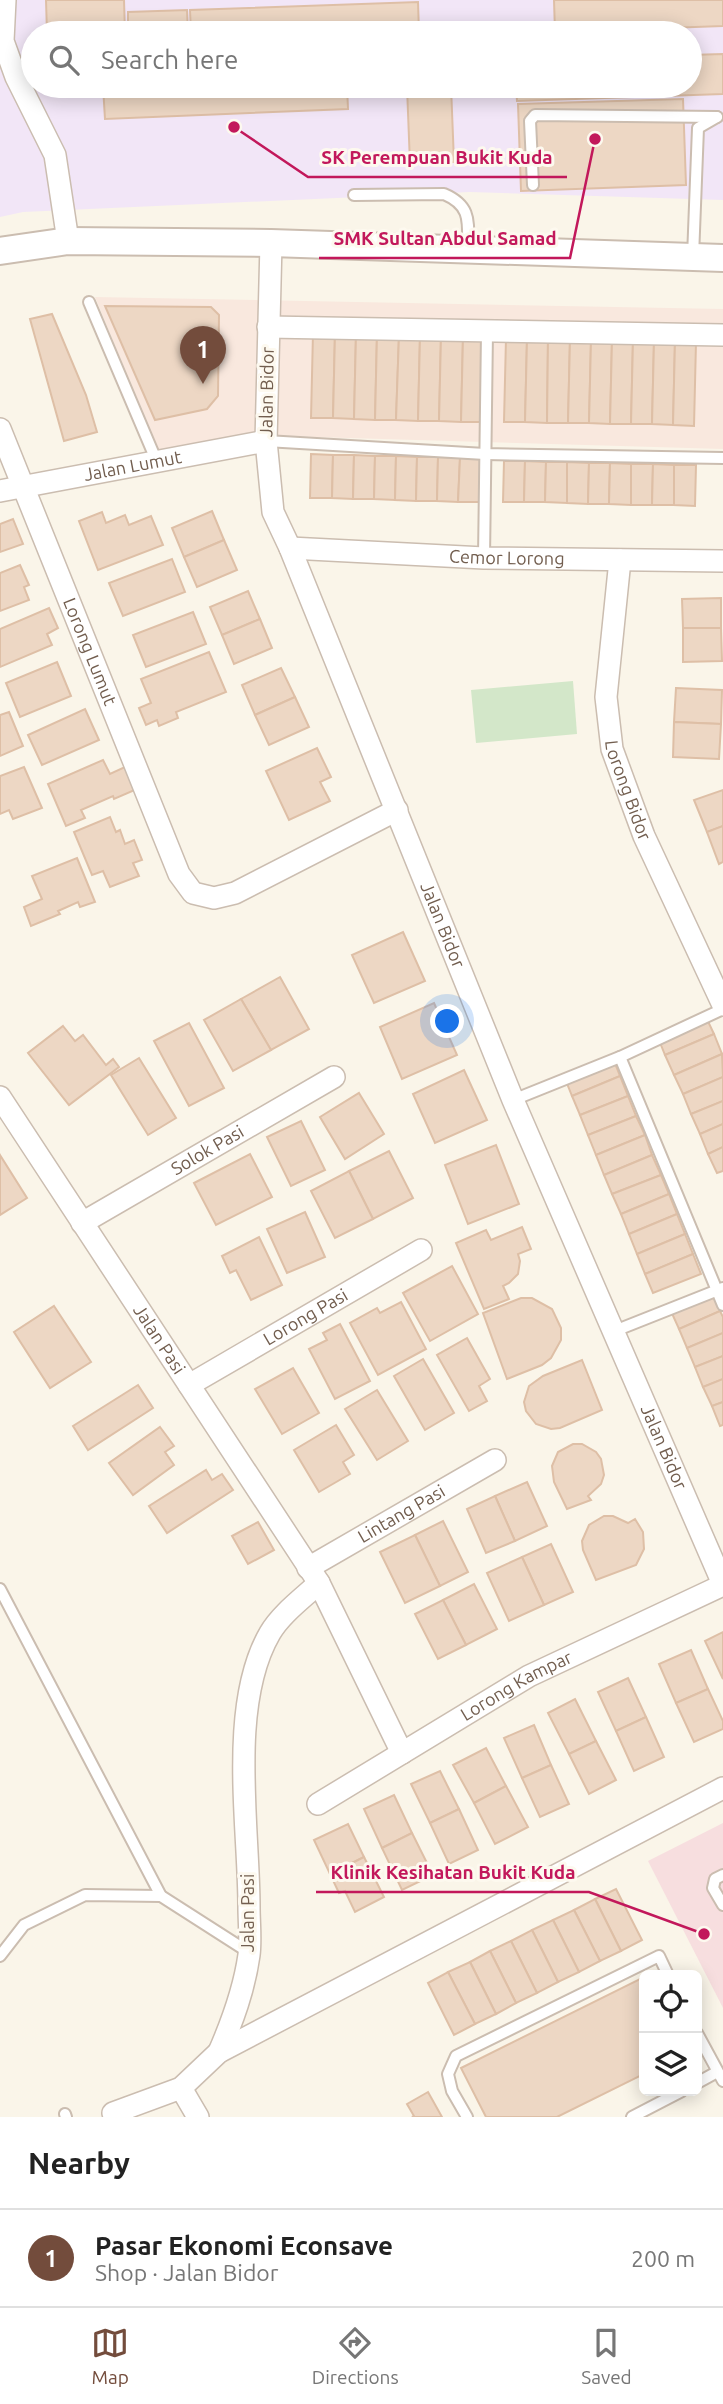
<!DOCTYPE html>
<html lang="en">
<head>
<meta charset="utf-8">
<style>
	:root { --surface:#fff; --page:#f2f2f2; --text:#222; --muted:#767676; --line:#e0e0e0; --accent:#734c3c }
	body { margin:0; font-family:Ubuntu,sans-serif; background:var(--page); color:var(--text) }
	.controls { position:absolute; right:21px; bottom:21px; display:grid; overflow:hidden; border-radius:10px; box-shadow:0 4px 18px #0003 }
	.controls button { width:63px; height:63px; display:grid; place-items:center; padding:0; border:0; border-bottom:2px solid var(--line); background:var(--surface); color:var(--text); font:35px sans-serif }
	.you { position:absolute; left:448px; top:1022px; width:24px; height:24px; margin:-18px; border:5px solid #fff; border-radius:50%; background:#1a73e8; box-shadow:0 0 0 10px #1a73e833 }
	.badge { display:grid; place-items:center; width:46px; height:46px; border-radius:50%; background:var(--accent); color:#fff; font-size:23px; font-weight:700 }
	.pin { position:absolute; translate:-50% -58px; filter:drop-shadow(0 2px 4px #0008) }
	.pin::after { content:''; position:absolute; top:37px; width:24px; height:21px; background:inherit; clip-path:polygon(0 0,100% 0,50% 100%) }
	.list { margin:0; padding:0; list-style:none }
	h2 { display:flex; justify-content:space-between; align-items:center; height:91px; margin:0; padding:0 28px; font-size:30px }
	h2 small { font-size:23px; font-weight:400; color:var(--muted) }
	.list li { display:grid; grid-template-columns:46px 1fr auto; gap:21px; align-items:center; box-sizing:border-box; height:98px; padding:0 28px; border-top:2px solid var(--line) }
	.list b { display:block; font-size:26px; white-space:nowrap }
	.list p { margin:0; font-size:23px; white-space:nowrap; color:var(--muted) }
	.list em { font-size:23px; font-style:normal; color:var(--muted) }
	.icon { flex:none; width:38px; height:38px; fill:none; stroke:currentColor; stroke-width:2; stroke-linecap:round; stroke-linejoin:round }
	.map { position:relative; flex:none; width:723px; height:2117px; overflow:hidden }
	.search { position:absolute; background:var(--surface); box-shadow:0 4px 18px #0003; left:21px; right:21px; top:21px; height:77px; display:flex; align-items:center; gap:18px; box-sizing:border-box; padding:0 24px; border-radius:38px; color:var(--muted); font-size:26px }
	.sheet { height:189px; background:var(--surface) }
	nav { display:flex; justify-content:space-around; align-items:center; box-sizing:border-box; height:98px; border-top:2px solid var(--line); background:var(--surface); font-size:19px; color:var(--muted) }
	nav a { display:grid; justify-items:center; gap:4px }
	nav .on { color:var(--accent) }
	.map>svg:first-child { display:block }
</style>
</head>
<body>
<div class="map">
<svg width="723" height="2117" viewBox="0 0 723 2117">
	<rect width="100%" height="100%" fill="#faf5e9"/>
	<polygon fill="#f9e8de" points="95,297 723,309 723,449 248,435 159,454"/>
	<path fill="#f2e6f7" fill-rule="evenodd" d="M0,0H723V200L470,192L23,212L0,217ZM33,33H690V86H33Z"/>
	<polygon fill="#f7dedf" points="723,1823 723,2008 648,1861"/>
	<polygon fill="#d3e7c9" points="573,681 577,734 476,743 471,690"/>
	<g fill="#edd7c4" stroke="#debfa6" stroke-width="2">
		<polygon points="46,0 124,0 125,33 47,33"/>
		<polygon points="554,0 723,0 723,26 555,32"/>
		<polygon points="418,2 419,33 191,33 190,10"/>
		<polygon points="187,10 188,33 128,33 128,12"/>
		<polygon points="723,54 723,94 517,101 516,86 690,86 690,55"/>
		<polygon points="103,86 347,86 348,109 105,119"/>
		<polygon points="451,86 454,162 410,164 407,87"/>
		<polygon points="683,99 686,185 521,191 518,104"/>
		<polygon points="105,306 211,307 219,315 218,396 207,409 155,420"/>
		<polygon points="52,314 86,395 97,432 64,441 30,319"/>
		<polygon points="313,333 335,333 333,418 311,418"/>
		<polygon points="335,333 356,334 354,419 333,418"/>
		<polygon points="356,334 377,334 375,420 354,419"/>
		<polygon points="377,334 399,335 396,420 375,420"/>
		<polygon points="399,335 420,336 418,421 396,420"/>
		<polygon points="420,336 441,336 439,421 418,421"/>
		<polygon points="441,336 463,337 461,422 439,421"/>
		<polygon points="463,337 484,337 482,422 461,422"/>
		<polygon points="506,338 527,339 525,422 504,422"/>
		<polygon points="527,339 548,339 547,423 525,422"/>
		<polygon points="548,339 570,339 568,423 547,423"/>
		<polygon points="570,339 591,340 589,423 568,423"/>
		<polygon points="591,340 612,340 610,424 589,423"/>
		<polygon points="612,340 633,340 631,424 610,424"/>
		<polygon points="633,340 654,341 652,424 631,424"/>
		<polygon points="654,341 675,341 673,425 652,424"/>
		<polygon points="675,341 696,342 694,426 673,425"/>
		<polygon points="311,454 333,455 332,498 310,498"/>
		<polygon points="333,455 354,455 353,499 332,498"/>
		<polygon points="354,455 375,456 374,499 353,499"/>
		<polygon points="375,456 396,456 395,500 374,499"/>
		<polygon points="396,456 417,457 416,501 395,500"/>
		<polygon points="417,457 438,457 437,501 416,501"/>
		<polygon points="438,457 460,458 458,502 437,501"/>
		<polygon points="460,458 481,458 480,502 458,502"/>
		<polygon points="504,461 525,461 524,502 503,502"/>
		<polygon points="525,461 546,462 545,502 524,502"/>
		<polygon points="546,462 567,462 567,503 545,502"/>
		<polygon points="567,462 589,463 588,504 567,503"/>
		<polygon points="589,463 610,463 609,504 588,504"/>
		<polygon points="610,463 631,464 631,505 609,504"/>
		<polygon points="631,464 653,464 652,505 631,505"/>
		<polygon points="653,464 674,465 674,505 652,505"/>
		<polygon points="674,465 696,465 695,506 674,505"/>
		<polygon points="212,511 224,540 184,557 172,528"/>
		<polygon points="102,512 106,523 125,515 129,525 151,516 163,545 98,570 79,521"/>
		<polygon points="13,519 23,544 0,552 0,524"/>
		<polygon points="224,540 237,570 197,587 184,557"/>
		<polygon points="172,559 185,592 123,616 109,583"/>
		<polygon points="20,565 29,585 24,587 29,600 0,611 0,573"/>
		<polygon points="248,591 260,619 222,635 210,607"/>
		<polygon points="721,598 721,628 683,628 682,599"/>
		<polygon points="49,608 58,628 47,634 52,645 0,667 0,629"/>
		<polygon points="193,612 206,644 146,667 133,635"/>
		<polygon points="260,619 272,648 234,664 222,635"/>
		<polygon points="683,628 721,628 722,661 683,662"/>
		<polygon points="209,652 226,692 176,712 178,718 159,726 157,720 146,725 139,708 151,703 141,679"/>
		<polygon points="57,662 71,696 20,717 6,683"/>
		<polygon points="281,668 295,697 255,715 242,685"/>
		<polygon points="676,688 722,690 721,724 674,722"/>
		<polygon points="295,697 309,727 269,745 255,715"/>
		<polygon points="85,709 99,740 42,765 28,735"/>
		<polygon points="9,712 23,746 0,756 0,715"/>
		<polygon points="674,722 721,724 719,759 673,757"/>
		<polygon points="317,748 331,777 320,782 330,801 289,820 266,771"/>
		<polygon points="103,760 110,774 127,766 137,789 114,799 113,796 81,810 85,818 66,826 48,784"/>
		<polygon points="24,767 42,808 13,819 9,810 0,814 0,776"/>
		<polygon points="723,790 723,826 707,832 694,800"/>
		<polygon points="110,817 116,832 120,830 125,844 134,840 142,860 133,863 139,876 110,887 103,871 92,875 74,832"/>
		<polygon points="723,826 723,862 719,864 707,832"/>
		<polygon points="77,858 95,902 80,907 78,902 58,911 60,914 31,926 24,907 42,899 32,876"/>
		<polygon points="403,932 425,981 374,1003 352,955"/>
		<polygon points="280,977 309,1029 271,1050 241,999"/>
		<polygon points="241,999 271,1050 233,1071 204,1020"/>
		<polygon points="434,1003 457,1055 402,1079 380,1027"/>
		<polygon points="705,1015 714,1034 665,1055 657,1035"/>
		<polygon points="189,1023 224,1088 189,1106 154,1041"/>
		<polygon points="63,1026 75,1041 83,1035 106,1065 113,1059 119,1067 69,1105 28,1053"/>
		<polygon points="714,1034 722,1054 674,1075 665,1055"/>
		<polygon points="722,1054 723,1077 683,1094 674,1075"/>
		<polygon points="612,1056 620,1076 572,1096 564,1076"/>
		<polygon points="139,1058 176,1118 148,1135 111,1075"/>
		<polygon points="464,1070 487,1120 435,1143 413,1094"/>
		<polygon points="620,1076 628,1096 580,1115 572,1096"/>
		<polygon points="723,1077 723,1101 691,1114 683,1094"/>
		<polygon points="359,1093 384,1134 345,1159 320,1117"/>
		<polygon points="628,1096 636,1116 588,1135 580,1115"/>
		<polygon points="723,1101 723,1124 700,1134 691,1114"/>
		<polygon points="636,1116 645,1135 596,1155 588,1135"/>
		<polygon points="301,1121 325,1170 291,1186 267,1137"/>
		<polygon points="723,1124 723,1147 708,1154 700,1134"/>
		<polygon points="645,1135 652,1155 604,1175 596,1155"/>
		<polygon points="496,1145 519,1204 468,1224 445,1165"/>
		<polygon points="723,1147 723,1171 717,1173 708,1154"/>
		<polygon points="389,1151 413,1198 373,1219 349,1171"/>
		<polygon points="250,1154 272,1197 216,1225 194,1183"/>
		<polygon points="0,1155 27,1198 0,1215"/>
		<polygon points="652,1155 661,1175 612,1194 604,1175"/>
		<polygon points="349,1171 373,1219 335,1238 311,1191"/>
		<polygon points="661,1175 669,1194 621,1214 612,1194"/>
		<polygon points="669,1194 677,1214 629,1234 621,1214"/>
		<polygon points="305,1212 325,1257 287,1273 267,1229"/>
		<polygon points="677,1214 685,1234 637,1254 629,1234"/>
		<polygon points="522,1227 531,1249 518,1254 520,1261 518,1274 509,1283 503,1286 509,1299 484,1309 456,1243 486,1230 491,1240"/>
		<polygon points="685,1234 693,1254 645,1274 637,1254"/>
		<polygon points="259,1237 282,1285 251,1300 236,1270 230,1273 222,1256"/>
		<polygon points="693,1254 701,1274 653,1293 645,1274"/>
		<polygon points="452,1266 478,1314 430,1341 403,1293"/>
		<polygon points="712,1292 720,1311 679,1329 670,1309"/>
		<polygon points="521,1298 532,1298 552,1309 561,1328 561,1340 551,1358 542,1365 507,1379 483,1313"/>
		<polygon points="401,1302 426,1349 378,1375 350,1323 377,1308 380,1313"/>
		<polygon points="54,1306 91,1362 50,1388 14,1332"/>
		<polygon points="720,1311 723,1317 723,1333 687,1348 679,1329"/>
		<polygon points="340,1324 370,1381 335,1399 309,1349 327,1340 323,1333"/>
		<polygon points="723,1333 723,1356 695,1367 687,1348"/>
		<polygon points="467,1338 490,1379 479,1386 487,1401 469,1411 437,1355"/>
		<polygon points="723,1356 723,1379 703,1387 695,1367"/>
		<polygon points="423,1359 454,1413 425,1430 394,1376"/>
		<polygon points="582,1360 602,1410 560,1428 551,1429 536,1424 526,1411 524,1402 529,1386 543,1376"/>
		<polygon points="293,1368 319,1413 282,1434 255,1389"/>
		<polygon points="723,1379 723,1402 712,1406 703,1387"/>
		<polygon points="138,1385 153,1408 88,1450 73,1426"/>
		<polygon points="377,1390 408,1441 377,1460 345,1409"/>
		<polygon points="723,1402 723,1425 720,1426 712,1406"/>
		<polygon points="336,1425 354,1455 343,1462 350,1474 319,1492 294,1450"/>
		<polygon points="160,1427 174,1446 165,1452 174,1465 133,1495 109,1463"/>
		<polygon points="573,1444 582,1444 596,1452 601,1459 604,1475 601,1484 588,1496 591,1500 567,1509 554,1482 552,1466 558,1452"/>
		<polygon points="206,1470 212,1480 222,1474 233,1490 167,1533 149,1506"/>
		<polygon points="527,1482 547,1526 515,1541 495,1496"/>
		<polygon points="495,1496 515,1541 486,1553 467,1509"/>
		<polygon points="604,1516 613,1516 628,1523 635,1519 643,1532 644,1549 636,1565 596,1580 583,1550 582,1541 589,1525"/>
		<polygon points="443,1521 468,1572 440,1586 415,1535"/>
		<polygon points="258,1522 274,1550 248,1564 232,1536"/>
		<polygon points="415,1535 440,1586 405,1603 380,1552"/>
		<polygon points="551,1544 573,1592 544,1605 522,1557"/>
		<polygon points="522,1557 544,1605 509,1621 487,1573"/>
		<polygon points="474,1584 497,1629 466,1645 443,1600"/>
		<polygon points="443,1600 466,1645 438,1659 415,1614"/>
		<polygon points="723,1632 723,1679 705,1641"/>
		<polygon points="691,1650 708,1689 676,1703 659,1664"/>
		<polygon points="628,1678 646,1717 616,1731 598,1692"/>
		<polygon points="708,1689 723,1721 723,1729 694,1742 676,1703"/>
		<polygon points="575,1699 596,1741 569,1754 548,1713"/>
		<polygon points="646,1717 664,1757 634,1771 616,1731"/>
		<polygon points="534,1725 551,1765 522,1778 504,1738"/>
		<polygon points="596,1741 616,1780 589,1794 569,1754"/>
		<polygon points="486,1748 506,1786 474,1803 453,1765"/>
		<polygon points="551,1765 569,1804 540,1817 522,1778"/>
		<polygon points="440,1771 459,1809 430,1823 411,1784"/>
		<polygon points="506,1786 528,1827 495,1844 474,1803"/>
		<polygon points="394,1795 412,1833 382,1848 364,1809"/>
		<polygon points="459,1809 478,1850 449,1864 430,1823"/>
		<polygon points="348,1824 364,1857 330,1874 314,1840"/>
		<polygon points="412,1833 433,1875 402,1890 382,1848"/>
		<polygon points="364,1857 384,1897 355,1912 345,1891 339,1893 330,1874"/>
		<polygon points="616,1889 642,1940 621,1951 595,1899"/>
		<polygon points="595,1899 621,1951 600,1961 574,1910"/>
		<polygon points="574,1910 600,1961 579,1972 553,1920"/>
		<polygon points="553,1920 579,1972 558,1982 532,1930"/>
		<polygon points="532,1930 558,1982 537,1993 511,1941"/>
		<polygon points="511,1941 537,1993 516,2003 490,1951"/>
		<polygon points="490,1951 516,2003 496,2014 470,1962"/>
		<polygon points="470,1962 496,2014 475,2024 448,1972"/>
		<polygon points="448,1972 475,2024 454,2035 428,1983"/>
		<polygon points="644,1977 644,2074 557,2117 486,2117 461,2068"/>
		<polygon points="428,2092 442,2117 412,2117 414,2116 407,2104"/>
	</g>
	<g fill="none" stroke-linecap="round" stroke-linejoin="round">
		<defs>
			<g id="service">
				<polyline points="533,185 530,121 535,115 717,117"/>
				<path d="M354,195L444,194C472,206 468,222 468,249"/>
				<polyline points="693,257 698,128 717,117"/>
				<polyline points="89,302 157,462"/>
				<polyline points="266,441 485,454 723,458"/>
				<polyline points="484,558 487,332"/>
				<polyline points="620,1057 723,1305"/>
				<polyline points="513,1100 620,1057 723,1009"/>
				<polyline points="612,1332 723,1288"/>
				<polyline points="0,1589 161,1896 250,1953"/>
				<polyline points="723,1875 715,1879 713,1888 723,1905"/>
				<polyline points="0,1956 24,1925 85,1895 161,1896"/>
				<polyline points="697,2033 723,2081"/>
				<polyline points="697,2083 717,2072"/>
				<polyline points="65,2114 66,2117"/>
				<polyline points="467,2117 452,2091 448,2074 456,2056 659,1956 668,1975"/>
				<polyline points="632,2117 682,2091"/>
			</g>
			<g id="minor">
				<polyline points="5,0 3,41 16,77 55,155 68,241"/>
				<path id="s1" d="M271,243L266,441L273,512L290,548L513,1100L723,1584"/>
				<polyline points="268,327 723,335"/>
				<path id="s2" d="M0,429L179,874L193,893L214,898L235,893L397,810"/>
				<path id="s3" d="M0,491L266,441"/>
				<path id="s4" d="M290,548L484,558L723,561"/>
				<path id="s5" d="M620,560L606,697L612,749L644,836L723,1005"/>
				<path id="s6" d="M0,1097L319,1583L402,1753"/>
				<path id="s7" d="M82,1223L334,1077"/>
				<path id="s8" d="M189,1385L421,1250"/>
				<path id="s9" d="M308,1568L495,1460"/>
				<path id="s10" d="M318,1804L529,1676L723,1585"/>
				<path d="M219,2052C233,2020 244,1990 249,1955C251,1940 249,1923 249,1907C249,1826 228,1705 270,1633C281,1614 303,1598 319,1583"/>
				<polyline points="181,2088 198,2117"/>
				<polyline points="113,2113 181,2088 219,2052 723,1788"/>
			</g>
			<polyline id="tertiary" points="0,251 68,241 271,243 723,258"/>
		</defs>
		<use href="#service" stroke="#cbbdb0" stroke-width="14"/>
		<use href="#minor" stroke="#cbbdb0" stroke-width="24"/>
		<use href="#tertiary" stroke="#cbbdb0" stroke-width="30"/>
		<use href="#service" stroke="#fff" stroke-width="10"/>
		<use href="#minor" stroke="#fff" stroke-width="21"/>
		<use href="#tertiary" stroke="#fff" stroke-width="26"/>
	</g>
	<g text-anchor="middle" stroke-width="6" stroke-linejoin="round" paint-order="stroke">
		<g font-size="18" fill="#725e4f" stroke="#fdf9ef">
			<text transform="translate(267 392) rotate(-89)" y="6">Jalan Bidor</text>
			<text dy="6" stroke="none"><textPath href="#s3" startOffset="135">Jalan Lumut</textPath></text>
			<text dy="6" stroke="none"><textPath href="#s4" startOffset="217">Cemor Lorong</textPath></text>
			<text dy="6" stroke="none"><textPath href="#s2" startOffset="240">Lorong Lumut</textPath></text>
			<text dy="6" stroke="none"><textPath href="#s5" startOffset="234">Lorong Bidor</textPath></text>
			<text dy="6" stroke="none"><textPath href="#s1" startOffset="716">Jalan Bidor</textPath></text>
			<text dy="6" stroke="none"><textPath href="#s7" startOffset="145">Solok Pasi</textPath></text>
			<text dy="6" stroke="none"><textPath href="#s8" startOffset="135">Lorong Pasi</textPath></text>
			<text dy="6" stroke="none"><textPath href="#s6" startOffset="290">Jalan Pasi</textPath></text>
			<text dy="6" stroke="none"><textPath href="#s1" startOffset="1283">Jalan Bidor</textPath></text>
			<text dy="6" stroke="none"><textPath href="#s9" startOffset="108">Lintang Pasi</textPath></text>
			<text dy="6" stroke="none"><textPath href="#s10" startOffset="231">Lorong Kampar</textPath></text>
			<text transform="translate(248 1913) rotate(-90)" y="6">Jalan Pasi</text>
		</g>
	</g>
	<path fill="none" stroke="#c2185b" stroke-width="2.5" d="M234 127L308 177H567M595 139L570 258H319M704 1934L589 1892H316"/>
	<g fill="#c2185b" stroke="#fdf9ef" stroke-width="2.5">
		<circle cx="234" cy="127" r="7"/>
		<circle cx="595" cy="139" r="7"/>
		<circle cx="704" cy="1934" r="7"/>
	</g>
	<g font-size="19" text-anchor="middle" font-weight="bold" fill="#c2185b" stroke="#fdf9ef" stroke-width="6" stroke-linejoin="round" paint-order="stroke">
		<text x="437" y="164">SK Perempuan Bukit Kuda</text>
		<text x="445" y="245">SMK Sultan Abdul Samad</text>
		<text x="453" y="1879">Klinik Kesihatan Bukit Kuda</text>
	</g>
</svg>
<div class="controls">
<button><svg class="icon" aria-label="locate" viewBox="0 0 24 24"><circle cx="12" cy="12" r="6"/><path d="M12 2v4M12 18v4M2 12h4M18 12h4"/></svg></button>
<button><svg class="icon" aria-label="layers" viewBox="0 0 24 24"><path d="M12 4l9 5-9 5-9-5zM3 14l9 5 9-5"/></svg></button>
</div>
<div class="you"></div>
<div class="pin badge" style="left:203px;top:384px">1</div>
<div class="search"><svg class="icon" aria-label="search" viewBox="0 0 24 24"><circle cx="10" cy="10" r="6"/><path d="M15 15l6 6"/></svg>Search here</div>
</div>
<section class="sheet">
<h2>Nearby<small></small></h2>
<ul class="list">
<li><span class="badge">1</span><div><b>Pasar Ekonomi Econsave</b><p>Shop · Jalan Bidor</p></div><em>200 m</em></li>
</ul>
</section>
<nav>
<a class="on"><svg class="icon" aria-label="map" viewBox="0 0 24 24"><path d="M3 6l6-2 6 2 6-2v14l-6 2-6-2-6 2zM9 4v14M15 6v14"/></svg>Map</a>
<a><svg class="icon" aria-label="directions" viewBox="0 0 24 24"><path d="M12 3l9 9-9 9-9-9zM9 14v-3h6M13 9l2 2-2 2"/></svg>Directions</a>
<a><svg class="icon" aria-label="saved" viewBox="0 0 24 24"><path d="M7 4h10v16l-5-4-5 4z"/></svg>Saved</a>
</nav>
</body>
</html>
